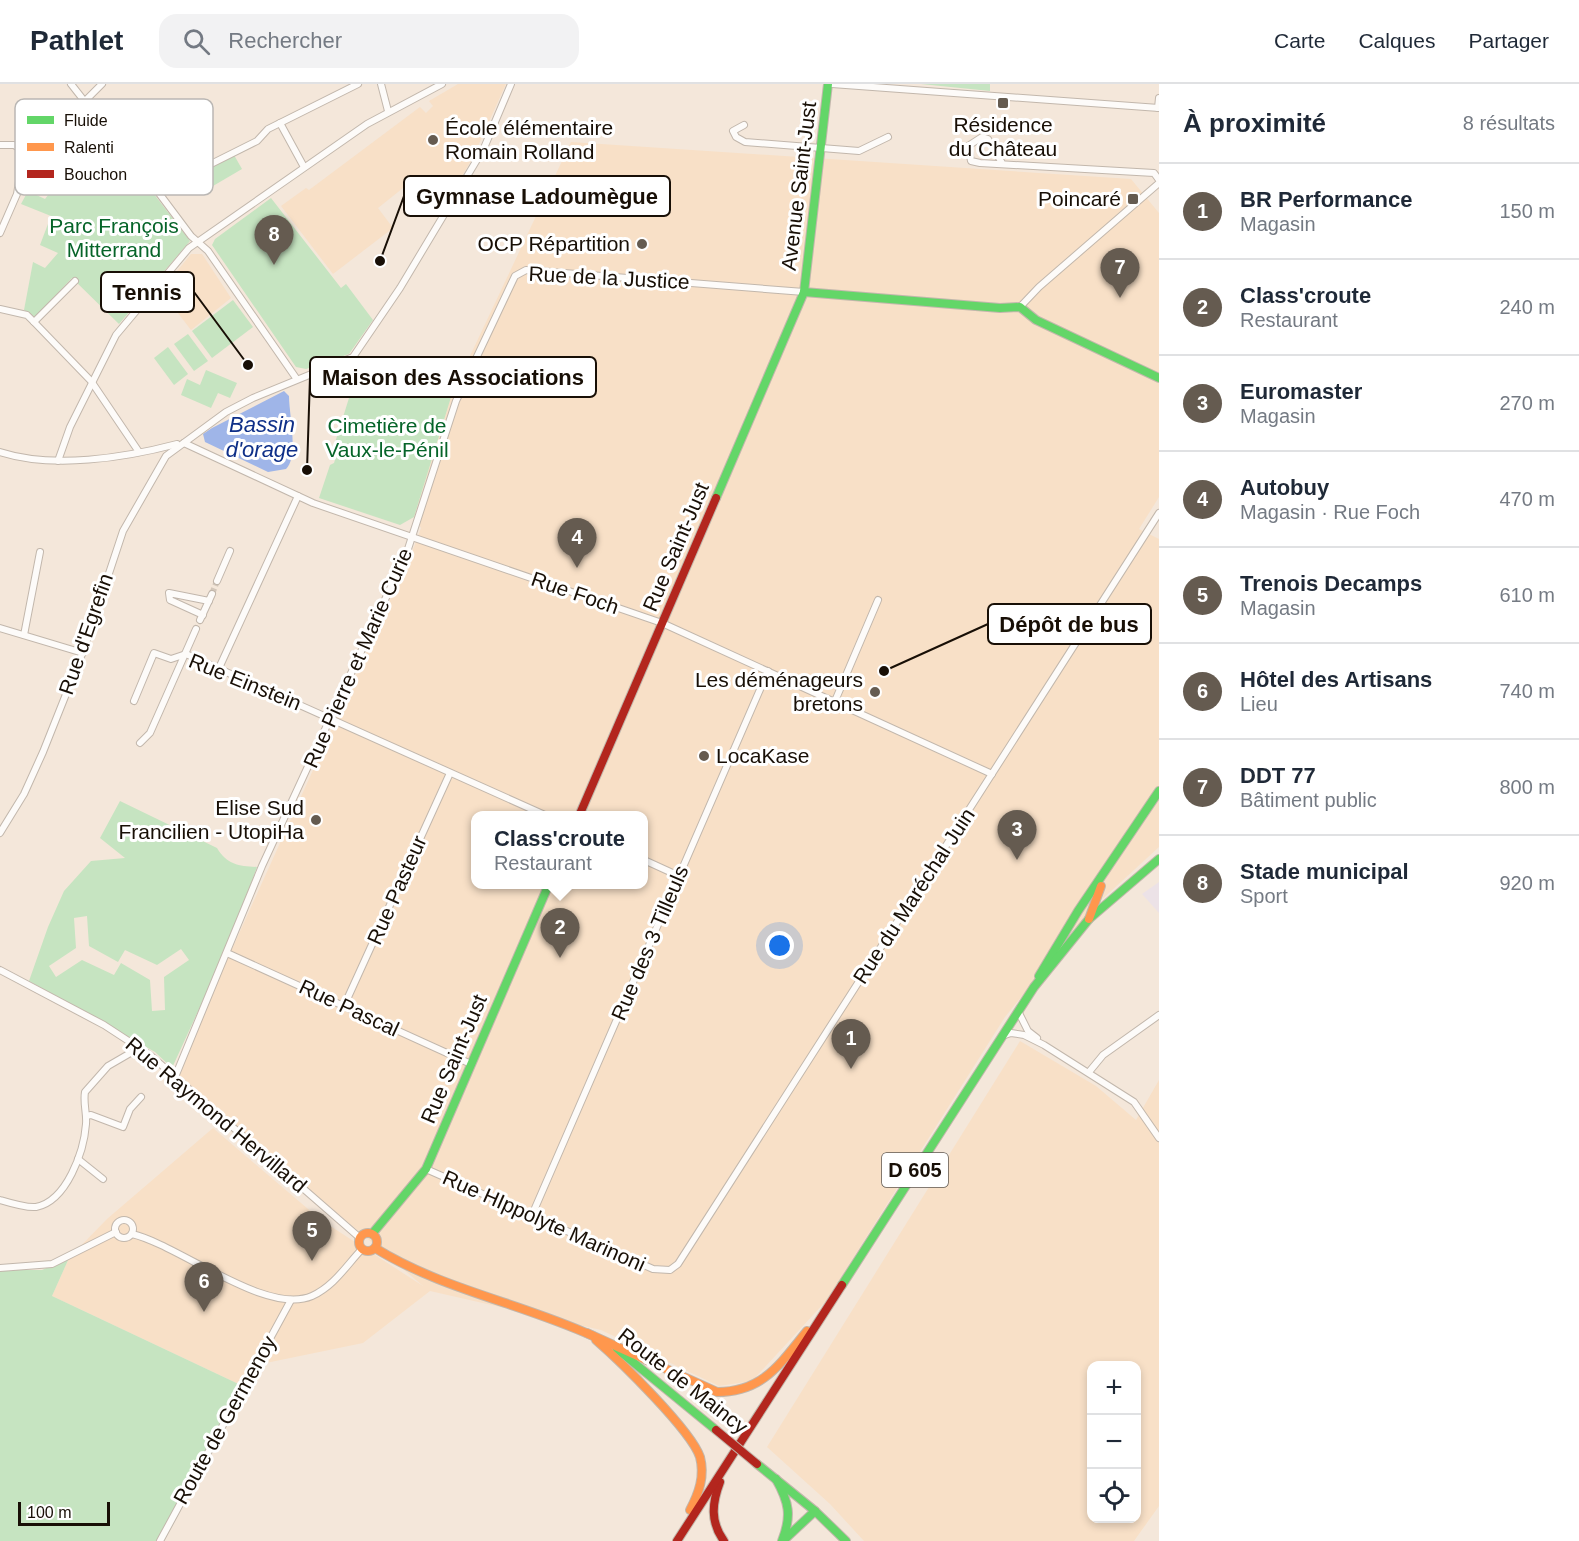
<!DOCTYPE html>
<html lang="fr">
<head>
<meta charset="utf-8">
<style>
	:root { --surface:#fff; --page:#f2f2f3; --text:#1f2937; --muted:#747a83; --line:#e0e1e3; --accent:#655b50 }
	body { margin:0; font-family:Arial,sans-serif; background:var(--page); color:var(--text) }
	.controls { position:absolute; right:18px; bottom:18px; display:grid; overflow:hidden; border-radius:12px; box-shadow:0 3px 9px #0003 }
	.controls button { width:54px; height:54px; display:grid; place-items:center; padding:0; border:0; border-bottom:2px solid var(--line); background:var(--surface); color:var(--text); font:30px sans-serif }
	.scale { position:absolute; left:18px; bottom:15px; width:92px; box-sizing:border-box; padding-left:6px; border:3px solid #180f06; border-top:0; font-size:16px; line-height:21px; white-space:nowrap; color:#180f06; -webkit-text-stroke:4px #fff; paint-order:stroke }
	.you { position:absolute; left:780px; top:862px; width:21px; height:21px; margin:-15px; border:4px solid #fff; border-radius:50%; background:#1a73e8; box-shadow:0 0 0 9px #1a73e833 }
	.badge { display:grid; place-items:center; width:39px; height:39px; border-radius:50%; background:var(--accent); color:#fff; font-size:20px; font-weight:700 }
	.pin { position:absolute; translate:-50% -50px; filter:drop-shadow(0 2px 3px #0008) }
	.pin::after { content:''; position:absolute; top:32px; width:21px; height:18px; background:inherit; clip-path:polygon(0 0,100% 0,50% 100%) }
	.popup { position:absolute; left:471px; top:727px; width:177px; height:78px; box-sizing:border-box; display:grid; place-content:center; border-radius:12px; background:var(--surface); filter:drop-shadow(0 2px 4px #0005); font-size:20px; white-space:nowrap; color:var(--muted) }
	.popup b { font-size:22px; color:var(--text) }
	.popup::after { content:''; position:absolute; left:50%; top:100%; margin-left:-12px; border:12px solid transparent; border-top-color:var(--surface) }
	.list { margin:0; padding:0; list-style:none }
	h2 { display:flex; justify-content:space-between; align-items:center; height:78px; margin:0; padding:0 24px; font-size:26px }
	h2 small { font-size:20px; font-weight:400; color:var(--muted) }
	.list li { display:grid; grid-template-columns:39px 1fr auto; gap:18px; align-items:center; box-sizing:border-box; height:96px; padding:0 24px; border-top:2px solid var(--line) }
	.list b { display:block; font-size:22px; white-space:nowrap }
	.list p { margin:0; font-size:20px; white-space:nowrap; color:var(--muted) }
	.list em { font-size:20px; font-style:normal; color:var(--muted) }
	.icon { flex:none; width:33px; height:33px; fill:none; stroke:currentColor; stroke-width:2; stroke-linecap:round; stroke-linejoin:round }
	.map { position:relative; flex:none; width:1159px; height:1457px; overflow:hidden }
	header { display:flex; align-items:center; gap:36px; box-sizing:border-box; height:84px; padding:0 30px; background:var(--surface); border-bottom:2px solid var(--line) }
	header strong { font-size:28px }
	nav { display:flex; gap:33px; margin-inline-start:auto; font-size:21px }
	.search { width:420px; height:54px; background:var(--page); display:flex; align-items:center; gap:15px; box-sizing:border-box; padding:0 21px; border-radius:18px; color:var(--muted); font-size:22px }
	main { display:flex }
	aside { flex:1; background:var(--surface) }
	.map>svg:first-child { display:block }
</style>
</head>
<body>
<header>
<strong>Pathlet</strong>
<div class="search"><svg class="icon" aria-label="search" viewBox="0 0 24 24"><circle cx="10" cy="10" r="6"/><path d="M15 15l6 6"/></svg>Rechercher</div>
<nav><a>Carte</a><a>Calques</a><a>Partager</a></nav>
</header>
<main>
<div class="map">
<svg width="1159" height="1457" viewBox="0 0 1159 1457">
	<rect width="100%" height="100%" fill="#f4e7da"/>
	<polygon fill="#ece2e7" points="1159,798 1159,829 1142,810"/>
	<g fill="#f8e0c7" fill-rule="evenodd">
		<polygon points="458,0 506,0 473,73 448,117 434,103 422,100 415,104 408,100 378,124 393,144 333,190 281,122 306,104 309,106 420,23 426,29 433,22 429,17"/>
		<path d="M571,58L1131,95L1159,129V413L1139,445L1159,455V763L1097,820L1005,933L826,1217L752,1297L719,1302L601,1246L430,1207L363,1259L261,1280L247,1304L52,1212L69,1174L107,1135L213,1044L321,1136L423,1202L175,991L414,463L421,444L414,433L452,310ZM476,732H644V800H476Z"/>
		<polygon points="191,170 202,170 231,214 191,246 161,207"/>
		<path d="M1020,957L1096,1002L1136,1036L1159,996V1422L1134,1457H864L830,1420L767,1363ZM1092,1282H1136V1434H1092Z"/>
	</g>
	<g fill="#c6e4c1" fill-rule="evenodd">
		<polygon points="921,0 990,0 990,7"/>
		<polygon points="104,45 190,157 119,240 72,194 35,233 24,226 33,178 45,184 58,169 40,161 51,132 21,120 28,107 45,115 63,92 62,86"/>
		<polygon points="234,71 242,85 213,102 204,87"/>
		<polygon points="271,114 341,204 346,200 373,236 349,270 306,285 296,283 212,161 215,155"/>
		<polygon points="233,216 253,243 212,274 192,247"/>
		<polygon points="188,250 208,277 194,287 174,260"/>
		<polygon points="168,263 188,290 174,301 154,274"/>
		<polygon points="359,280 452,310 414,433 400,441 319,414 330,381 334,379 337,369 333,365 349,314 354,312 357,301 354,296"/>
		<polygon points="206,286 237,299 230,314 218,309 211,324 181,311 187,295 200,301"/>
		<path d="M120,717L217,764C227,781 239,782 257,783L233,851L172,984L155,968L29,897L48,843L64,807L91,777L125,774L100,754ZM87,832L89,862L118,878L125,866L157,881L181,865L189,876L164,893L165,926L152,927L150,896L121,879L114,891L82,876L56,893L49,882L76,864L74,834Z"/>
		<polygon points="69,1174 52,1212 247,1304 164,1457 0,1457 0,1186 42,1186"/>
	</g>
	<path fill="#9fb5e8" d="M284,307L289,312C289,331 299,372 286,385L268,388L205,358L203,350L212,344Z"/>
	<g fill="none" stroke-linecap="round" stroke-linejoin="round">
		<polyline stroke="#d3c7ba" stroke-width="6" stroke-dasharray="6 3" stroke-linecap="butt" points="212,510 217,497"/>
		<defs>
			<g id="street">
				<polyline points="71,0 89,23 105,37 191,152 208,167 296,294"/>
				<polyline points="381,0 388,27"/>
				<polyline points="832,0 1159,24"/>
				<polyline points="1158,24 1159,14"/>
				<polyline points="280,39 304,83"/>
				<polyline points="744,41 733,47 736,53 745,58 859,67 888,53"/>
				<path d="M158,57L146,60L144,53L149,49C165,57 173,91 191,90L257,57L268,45L358,0"/>
				<polyline points="0,61 14,61 24,67"/>
				<polyline points="24,67 53,49 102,0"/>
				<polyline points="1002,79 988,55 982,53 968,62 971,77 980,79 1154,89 1159,96"/>
				<polyline points="0,149 17,110 24,67"/>
				<polyline points="1020,223 1039,203 1159,99"/>
				<polyline points="0,225 27,231 34,238 91,297 139,368"/>
				<polyline points="34,238 75,197"/>
				<polyline points="184,359 313,419 662,539 992,690"/>
				<path d="M0,368C53,385 124,374 177,360"/>
				<polyline points="58,377 70,343 116,251 189,164 367,40 442,0"/>
				<polyline points="217,497 230,467"/>
				<polyline points="203,531 170,516 169,509 209,517"/>
				<polyline points="200,536 212,510"/>
				<polyline points="0,544 83,569"/>
				<polyline points="24,551 40,468"/>
				<polyline points="219,584 298,412"/>
				<polyline points="134,617 154,569 171,575 186,570 547,732"/>
				<polyline points="835,617 878,516"/>
				<polyline points="140,659 150,649 196,545"/>
				<polyline points="0,749 24,710 43,668 84,565 123,447 166,372 226,328 253,314 353,273 400,204 484,64 511,0"/>
				<polyline points="644,776 679,792"/>
				<polyline points="227,869 471,980"/>
				<polyline points="0,886 104,941 150,971 360,1154"/>
				<polyline points="344,922 450,689"/>
				<polyline points="1018,927 1028,947 1037,954"/>
				<polyline points="1002,952 1011,949 1024,951 1044,961 1134,1018 1159,1054"/>
				<polyline points="1089,988 1103,971 1159,931"/>
				<polyline points="175,993 262,782 407,468 456,317 515,192 526,186 804,208"/>
				<polyline points="86,1032 91,1031 123,1043 130,1025 141,1013"/>
				<polyline points="78,1075 103,1095"/>
				<polyline points="426,1085 653,1185 670,1186 678,1180 1159,429"/>
				<path d="M0,1116C10,1119 26,1124 36,1123C67,1117 84,1067 86,1040C87,1029 83,1019 85,1008L108,982L139,964"/>
				<polyline points="532,1131 768,587"/>
				<circle cx="124" cy="1145" r="9"/>
				<path d="M132,1150C179,1161 266,1232 312,1212C334,1202 346,1182 362,1165"/>
				<polyline points="0,1184 52,1180 116,1148"/>
				<polyline points="160,1457 291,1216"/>
			</g>
			<g id="fast">
				<polyline points="804,208 1000,224 1020,223 1036,236 1159,294"/>
				<polyline points="716,414 804,208 828,0"/>
				<polyline points="1039,892 1078,827 1159,707"/>
				<polyline points="372,1150 426,1085 549,800"/>
				<polyline points="842,1201 1034,903 1089,835 1159,775"/>
				<polyline points="617,1265 716,1346"/>
				<polyline points="757,1380 815,1427 846,1457"/>
				<path d="M776,1395C789,1418 792,1432 782,1457"/>
				<polyline points="785,1455 815,1427"/>
			</g>
			<g id="slow">
				<polyline points="1089,835 1101,802"/>
				<circle cx="368" cy="1158" r="9"/>
				<path d="M375,1164C443,1206 521,1219 593,1252"/>
				<path d="M587,1249L717,1308C763,1308 780,1280 807,1247"/>
				<path d="M596,1256C619,1276 691,1346 700,1373C705,1392 699,1409 690,1426"/>
			</g>
			<g id="jam">
				<polyline points="579,732 716,414"/>
				<path d="M720,1398C712,1419 710,1438 724,1457"/>
				<polyline points="677,1457 842,1201"/>
			</g>
		</defs>
		<use href="#street" stroke="#c2b7ac" stroke-width="8"/>
		<use href="#fast" stroke="#c2b7ac" stroke-width="10"/>
		<use href="#slow" stroke="#c2b7ac" stroke-width="10"/>
		<use href="#jam" stroke="#c2b7ac" stroke-width="10"/>
		<use href="#street" stroke="#fdfbf9" stroke-width="6"/>
		<use href="#fast" stroke="#63d668" stroke-width="8"/>
		<use href="#slow" stroke="#ff974d" stroke-width="8"/>
		<use href="#jam" stroke="#b3261e" stroke-width="8"/>
		<defs>
			<polyline id="jam-bridge" points="716,1346 757,1380"/>
		</defs>
		<use href="#jam-bridge" stroke="#c2b7ac" stroke-width="10" stroke-linecap="butt"/>
		<use href="#jam-bridge" stroke="#b3261e" stroke-width="8"/>
	</g>
	<g fill="#655b50" stroke="#fff" stroke-width="2">
		<rect x="997" y="13" width="12" height="12" rx="3"/>
		<circle cx="433" cy="56" r="6"/>
		<rect x="1127" y="109" width="12" height="12" rx="3"/>
		<circle cx="642" cy="160" r="6"/>
		<circle cx="875" cy="608" r="6"/>
		<circle cx="704" cy="672" r="6"/>
		<circle cx="316" cy="736" r="6"/>
	</g>
	<g text-anchor="middle" stroke-width="6" stroke-linejoin="round" paint-order="stroke">
		<rect fill="#fff" stroke="#5d5751" stroke-width="1.5" x="882" y="1069" width="66" height="34" rx="4.5"/>
		<g font-size="20" font-weight="bold" fill="#180f06">
			<text x="915" y="1093">D 605</text>
		</g>
		<g font-size="21" fill="#180f06" stroke="#fff" text-anchor="end">
			<text x="1003" y="48" text-anchor="middle">Résidence<tspan x="1003" dy="24">du Château</tspan></text>
			<text x="445" y="51" text-anchor="start">École élémentaire<tspan x="445" dy="24">Romain Rolland</tspan></text>
			<text x="1121" y="122">Poincaré</text>
			<text x="630" y="167">OCP Répartition</text>
			<text x="863" y="603">Les déménageurs<tspan x="863" dy="24">bretons</tspan></text>
			<text x="716" y="679" text-anchor="start">LocaKase</text>
			<text x="304" y="731">Elise Sud<tspan x="304" dy="24">Francilien - UtopiHa</tspan></text>
		</g>
		<g font-size="21" fill="#180f06" stroke="#fff">
			<text transform="translate(799 102) rotate(-83)" y="7">Avenue Saint-Just</text>
			<text transform="translate(609 194) rotate(3)" y="7">Rue de la Justice</text>
			<text transform="translate(676 463) rotate(-67)" y="7">Rue Saint-Just</text>
			<text transform="translate(575 509) rotate(19)" y="7">Rue Foch</text>
			<text transform="translate(86 550) rotate(-71)" y="7">Rue d'Egrefin</text>
			<text transform="translate(358 574) rotate(-66)" y="7">Rue Pierre et Marie Curie</text>
			<text transform="translate(245 598) rotate(22)" y="7">Rue Einstein</text>
			<text transform="translate(397 806) rotate(-66)" y="7">Rue Pasteur</text>
			<text transform="translate(914 812) rotate(-57)" y="7">Rue du Maréchal Juin</text>
			<text transform="translate(650 859) rotate(-67)" y="7">Rue des 3 Tilleuls</text>
			<text transform="translate(349 924) rotate(25)" y="7">Rue Pascal</text>
			<text transform="translate(454 975) rotate(-67)" y="7">Rue Saint-Just</text>
			<text transform="translate(216 1031) rotate(40)" y="7">Rue Raymond Hervillard</text>
			<text transform="translate(544 1137) rotate(24)" y="7">Rue HIppolyte Marinoni</text>
			<text transform="translate(683 1297) rotate(38)" y="7">Route de Maincy</text>
			<text transform="translate(225 1336) rotate(-61)" y="7">Route de Germenoy</text>
		</g>
		<g font-size="21" fill="#066429" stroke="#fff">
			<text x="114" y="149">Parc François<tspan x="114" dy="24">Mitterrand</tspan></text>
			<text x="387" y="349">Cimetière de<tspan x="387" dy="24">Vaux-le-Pénil</tspan></text>
		</g>
		<g font-size="22" font-style="italic" fill="#0e2f88" stroke="#fff">
			<text x="262" y="348">Bassin<tspan x="262" dy="25">d'orage</tspan></text>
		</g>
	</g>
	<rect x="15" y="15" width="198" height="96" rx="9" fill="#fff" stroke="#bab7b4" stroke-width="1.5"/>
	<rect x="27" y="32" width="27" height="8" fill="#63d668"/>
	<rect x="27" y="59" width="27" height="8" fill="#ff974d"/>
	<rect x="27" y="86" width="27" height="8" fill="#b3261e"/>
	<g font-size="16" fill="#180f06">
		<text x="64" y="42">Fluide</text>
		<text x="64" y="69">Ralenti</text>
		<text x="64" y="96">Bouchon</text>
	</g>
	<path fill="none" stroke="#180f06" stroke-width="2" d="M380 177L404 112M248 281L194 208M307 386L310 293M884 587L988 540"/>
	<g fill="#180f06" stroke="#fff" stroke-width="2">
		<circle cx="380" cy="177" r="6"/>
		<circle cx="248" cy="281" r="6"/>
		<circle cx="307" cy="386" r="6"/>
		<circle cx="884" cy="587" r="6"/>
	</g>
	<g fill="#fff" stroke="#180f06" stroke-width="2">
		<rect x="404" y="92" width="266" height="40" rx="6"/>
		<rect x="101" y="188" width="93" height="40" rx="6"/>
		<rect x="310" y="273" width="286" height="40" rx="6"/>
		<rect x="988" y="520" width="163" height="40" rx="6"/>
	</g>
	<g font-size="22" text-anchor="middle" font-weight="bold" fill="#180f06">
		<text x="537" y="120">Gymnase Ladoumègue</text>
		<text x="147" y="216">Tennis</text>
		<text x="453" y="301">Maison des Associations</text>
		<text x="1069" y="548">Dépôt de bus</text>
	</g>
</svg>
<div class="controls">
<button>+</button>
<button>−</button>
<button><svg class="icon" aria-label="locate" viewBox="0 0 24 24"><circle cx="12" cy="12" r="6"/><path d="M12 2v4M12 18v4M2 12h4M18 12h4"/></svg></button>
</div>
<div class="scale">100 m</div>
<div class="you"></div>
<div class="pin badge" style="left:851px;top:985px">1</div>
<div class="pin badge" style="left:560px;top:874px">2</div>
<div class="popup"><b>Class'croute</b>Restaurant</div>
<div class="pin badge" style="left:1017px;top:776px">3</div>
<div class="pin badge" style="left:577px;top:484px">4</div>
<div class="pin badge" style="left:312px;top:1177px">5</div>
<div class="pin badge" style="left:204px;top:1228px">6</div>
<div class="pin badge" style="left:1120px;top:214px">7</div>
<div class="pin badge" style="left:274px;top:181px">8</div>
</div>
<aside>
<h2>À proximité<small>8 résultats</small></h2>
<ul class="list">
<li><span class="badge">1</span><div><b>BR Performance</b><p>Magasin</p></div><em>150 m</em></li>
<li><span class="badge">2</span><div><b>Class'croute</b><p>Restaurant</p></div><em>240 m</em></li>
<li><span class="badge">3</span><div><b>Euromaster</b><p>Magasin</p></div><em>270 m</em></li>
<li><span class="badge">4</span><div><b>Autobuy</b><p>Magasin · Rue Foch</p></div><em>470 m</em></li>
<li><span class="badge">5</span><div><b>Trenois Decamps</b><p>Magasin</p></div><em>610 m</em></li>
<li><span class="badge">6</span><div><b>Hôtel des Artisans</b><p>Lieu</p></div><em>740 m</em></li>
<li><span class="badge">7</span><div><b>DDT 77</b><p>Bâtiment public</p></div><em>800 m</em></li>
<li><span class="badge">8</span><div><b>Stade municipal</b><p>Sport</p></div><em>920 m</em></li>
</ul>
</aside>
</main>
</body>
</html>
